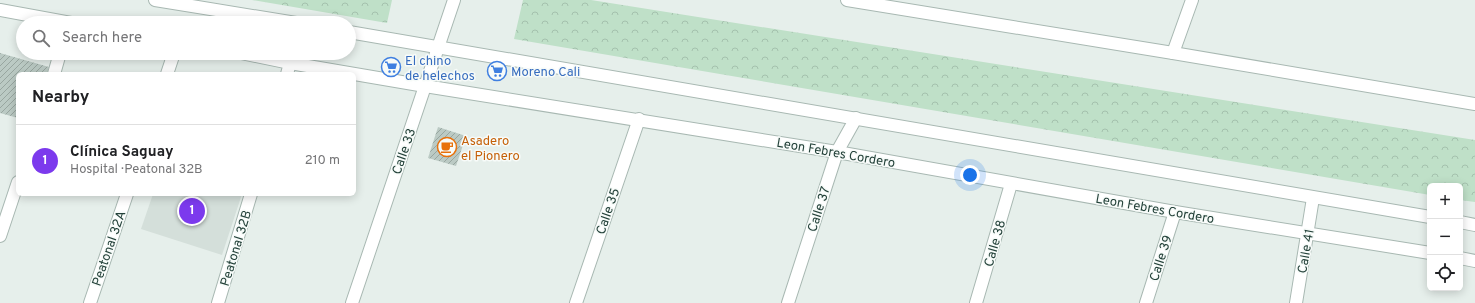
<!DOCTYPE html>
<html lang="en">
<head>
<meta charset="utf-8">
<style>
	:root { --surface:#fff; --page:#f2f2f2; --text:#202124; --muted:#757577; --line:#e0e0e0; --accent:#7c3aed }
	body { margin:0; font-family:Overpass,sans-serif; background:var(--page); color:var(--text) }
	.controls { position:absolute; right:12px; bottom:12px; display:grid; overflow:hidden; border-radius:6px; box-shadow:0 2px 10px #0003 }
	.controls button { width:36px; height:36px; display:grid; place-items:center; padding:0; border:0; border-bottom:1px solid var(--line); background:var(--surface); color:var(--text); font:20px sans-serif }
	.you { position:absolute; left:970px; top:175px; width:14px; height:14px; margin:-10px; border:3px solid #fff; border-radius:50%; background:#1a73e8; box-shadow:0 0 0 6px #1a73e833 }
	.badge { display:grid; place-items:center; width:26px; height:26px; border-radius:50%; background:var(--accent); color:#fff; font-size:13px; font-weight:700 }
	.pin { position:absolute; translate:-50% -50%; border:2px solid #fff; box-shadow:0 1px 4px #0006 }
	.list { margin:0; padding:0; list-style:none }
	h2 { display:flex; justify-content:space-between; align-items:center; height:52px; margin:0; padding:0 16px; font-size:17px }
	h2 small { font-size:13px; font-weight:400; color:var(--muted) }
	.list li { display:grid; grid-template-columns:26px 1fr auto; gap:12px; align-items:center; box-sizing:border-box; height:72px; padding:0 16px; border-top:1px solid var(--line) }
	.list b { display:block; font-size:15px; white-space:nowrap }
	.list p { margin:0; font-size:13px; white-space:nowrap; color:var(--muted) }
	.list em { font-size:13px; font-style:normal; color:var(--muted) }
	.icon { flex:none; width:22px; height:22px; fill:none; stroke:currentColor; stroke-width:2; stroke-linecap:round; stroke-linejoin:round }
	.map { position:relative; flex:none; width:1475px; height:303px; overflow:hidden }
	.search { position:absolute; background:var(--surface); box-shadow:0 2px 10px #0003; left:16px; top:16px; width:340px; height:44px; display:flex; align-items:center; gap:10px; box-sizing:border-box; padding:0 14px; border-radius:22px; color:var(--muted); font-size:15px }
	.panel { position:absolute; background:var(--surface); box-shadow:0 2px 10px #0003; left:16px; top:72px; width:340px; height:124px; border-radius:6px }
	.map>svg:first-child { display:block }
</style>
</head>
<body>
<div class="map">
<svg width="1475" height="303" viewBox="0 0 1475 303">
	<defs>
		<pattern id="park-crowns" width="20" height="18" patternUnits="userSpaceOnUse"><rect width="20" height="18" fill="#bfe0c8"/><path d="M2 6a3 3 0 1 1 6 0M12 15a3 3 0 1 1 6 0" fill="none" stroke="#a4c1ad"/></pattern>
		<pattern id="building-hatch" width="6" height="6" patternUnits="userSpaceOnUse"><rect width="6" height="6" fill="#bbcac4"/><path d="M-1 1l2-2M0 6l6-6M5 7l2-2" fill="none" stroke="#98a6a0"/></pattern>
	</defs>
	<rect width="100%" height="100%" fill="#e6efeb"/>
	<polygon fill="#d4dfda" points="153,194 242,194 222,255 141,229"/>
	<g fill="url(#park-crowns)">
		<polygon points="252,0 392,0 387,23"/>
		<polygon points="523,0 591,0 1475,140 1475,202 1460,200 1460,186 1430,186 1430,195 514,39"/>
	</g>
	<g fill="url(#building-hatch)">
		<polygon points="0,53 49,67 47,74 18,74 18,118 0,113"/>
		<polygon points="438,127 466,136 456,166 428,158"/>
	</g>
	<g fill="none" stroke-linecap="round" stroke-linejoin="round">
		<defs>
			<g id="minor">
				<polyline points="847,0 1173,53 1475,104"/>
				<polyline points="1173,53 1192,0"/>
				<polyline points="54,74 60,53"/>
				<polyline points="167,74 174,53"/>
				<polyline points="287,74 290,63"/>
				<polyline points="0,236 18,182"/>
				<polyline points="90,303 127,194"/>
				<polyline points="218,303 251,194"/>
				<polyline points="352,303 454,0"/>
				<polyline points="576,303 639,119"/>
				<polyline points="788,303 837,152 856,118"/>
				<polyline points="976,303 1011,184"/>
				<polyline points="1146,303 1175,212"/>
				<polyline points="1296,303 1313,198"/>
			</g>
			<g id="tertiary">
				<polyline points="155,0 296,23"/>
				<polyline points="0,10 71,23"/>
				<polyline points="349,32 1430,217"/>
				<polyline points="241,53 290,63 425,86 837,152 1175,212 1430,253"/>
				<polyline points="1460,222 1475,225"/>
				<polyline points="1460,258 1475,261"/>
			</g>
		</defs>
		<use href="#minor" stroke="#a8b8b2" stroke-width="14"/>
		<use href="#tertiary" stroke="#a8b8b2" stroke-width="14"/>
		<use href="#minor" stroke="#fff" stroke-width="12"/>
		<use href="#tertiary" stroke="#fff" stroke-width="12"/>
	</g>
	<defs>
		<symbol id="supermarket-ring" viewBox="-11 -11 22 22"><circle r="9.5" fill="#f7fbf9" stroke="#3f7fe0" stroke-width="1.5"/><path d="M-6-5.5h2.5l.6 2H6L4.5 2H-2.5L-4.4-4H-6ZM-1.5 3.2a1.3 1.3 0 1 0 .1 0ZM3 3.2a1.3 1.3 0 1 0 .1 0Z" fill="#3f7fe0"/></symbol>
		<symbol id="cafe-ring" viewBox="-11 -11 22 22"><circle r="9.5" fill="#f7fbf9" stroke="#e8710a" stroke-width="1.5"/><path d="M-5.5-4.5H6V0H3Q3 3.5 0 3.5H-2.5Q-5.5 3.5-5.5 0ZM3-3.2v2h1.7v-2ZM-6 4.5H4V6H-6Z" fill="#e8710a"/></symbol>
	</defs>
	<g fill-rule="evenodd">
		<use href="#supermarket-ring" x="380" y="56" width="22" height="22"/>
		<use href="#supermarket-ring" x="486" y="60" width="22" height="22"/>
		<use href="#cafe-ring" x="436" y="136" width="22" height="22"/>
	</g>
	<g text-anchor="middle" stroke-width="3" stroke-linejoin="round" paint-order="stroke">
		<g font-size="13" fill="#366cbe" stroke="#f7fbf9" text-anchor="start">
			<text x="405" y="65">El chino<tspan x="405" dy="15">de helechos</tspan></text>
			<text x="511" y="76">Moreno Cali</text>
		</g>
		<g font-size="13" fill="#c56008" stroke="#f7fbf9" text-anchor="start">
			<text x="461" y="145">Asadero<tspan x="461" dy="15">el Pionero</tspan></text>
		</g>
		<g font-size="13" fill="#24423a" stroke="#f7fbf9">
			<text transform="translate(403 151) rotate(-71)" y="5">Calle 33</text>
			<text transform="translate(836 152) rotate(10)" y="5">Leon Febres Cordero</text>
			<text transform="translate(1155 208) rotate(10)" y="5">Leon Febres Cordero</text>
			<text transform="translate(818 209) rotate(-72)" y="5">Calle 37</text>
			<text transform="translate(607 211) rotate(-71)" y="5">Calle 35</text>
			<text transform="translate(994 243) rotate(-74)" y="5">Calle 38</text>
			<text transform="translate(108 248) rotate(-71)" y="5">Peatonal 32A</text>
			<text transform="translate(235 248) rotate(-73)" y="5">Peatonal 32B</text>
			<text transform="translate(1305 251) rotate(-80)" y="5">Calle 41</text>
			<text transform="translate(1160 258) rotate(-72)" y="5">Calle 39</text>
		</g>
	</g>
</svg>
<div class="controls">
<button>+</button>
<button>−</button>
<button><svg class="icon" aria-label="locate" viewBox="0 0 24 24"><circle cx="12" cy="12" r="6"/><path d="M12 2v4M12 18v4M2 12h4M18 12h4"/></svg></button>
</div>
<div class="you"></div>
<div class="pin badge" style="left:192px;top:211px">1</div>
<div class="search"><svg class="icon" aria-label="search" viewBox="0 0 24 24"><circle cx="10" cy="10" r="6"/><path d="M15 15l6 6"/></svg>Search here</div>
<section class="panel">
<h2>Nearby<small></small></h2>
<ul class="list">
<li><span class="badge">1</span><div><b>Clínica Saguay</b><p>Hospital · Peatonal 32B</p></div><em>210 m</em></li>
</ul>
</section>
</div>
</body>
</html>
